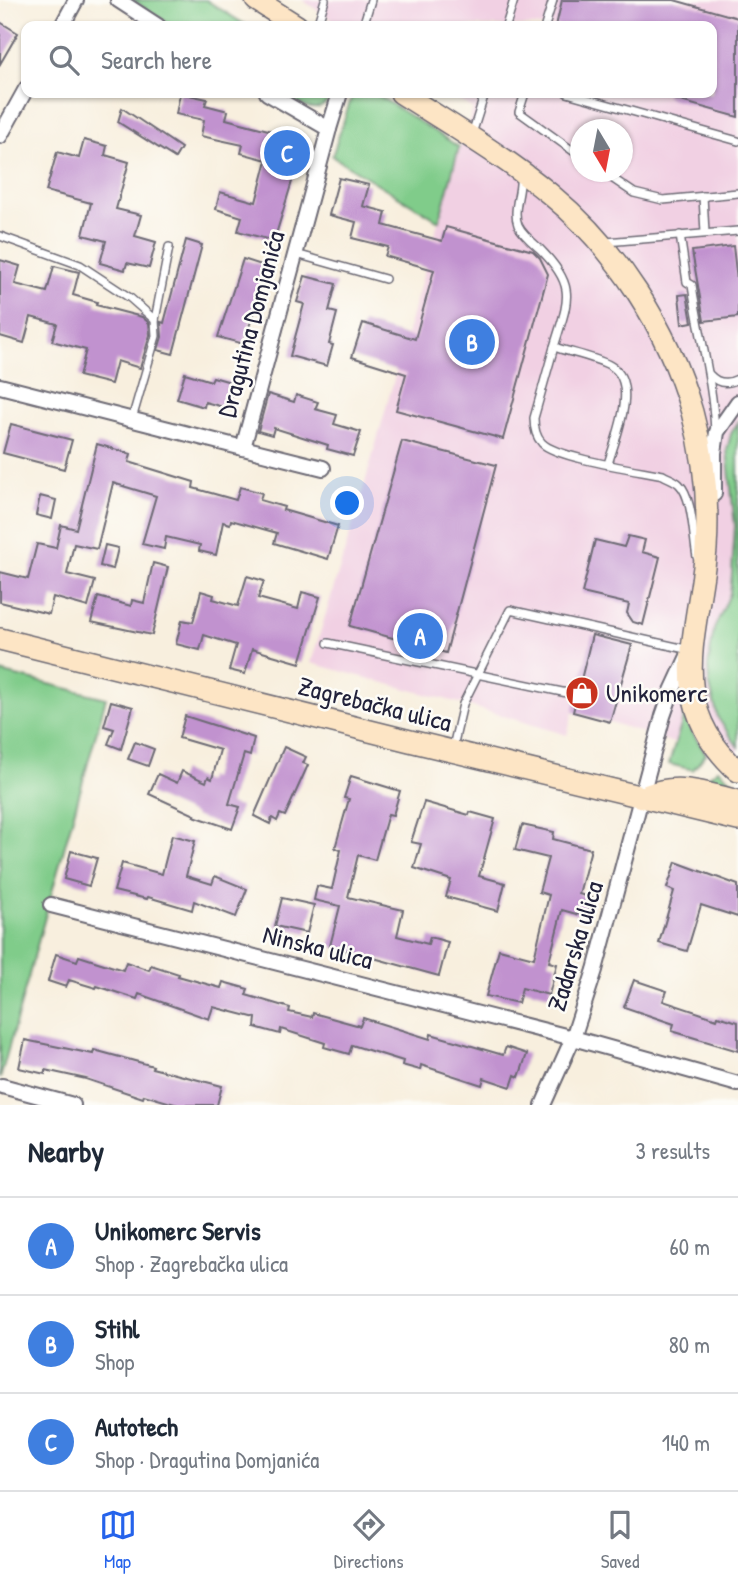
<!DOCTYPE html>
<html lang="en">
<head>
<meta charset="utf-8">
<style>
	:root { --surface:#fff; --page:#f2f2f3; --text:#1f2937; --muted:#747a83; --line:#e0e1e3; --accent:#2563eb }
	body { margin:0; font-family:"Patrick Hand",sans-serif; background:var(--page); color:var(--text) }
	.compass { position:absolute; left:570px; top:119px; width:63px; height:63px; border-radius:50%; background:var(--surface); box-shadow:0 2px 5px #0004; rotate:170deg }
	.you { position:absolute; left:348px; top:504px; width:24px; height:24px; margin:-18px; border:5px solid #fff; border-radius:50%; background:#1a73e8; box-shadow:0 0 0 10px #1a73e833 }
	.badge { display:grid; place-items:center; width:46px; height:46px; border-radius:50%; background:var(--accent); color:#fff; font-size:23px; font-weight:700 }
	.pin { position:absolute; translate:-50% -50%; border:4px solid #fff; box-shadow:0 2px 7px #0006 }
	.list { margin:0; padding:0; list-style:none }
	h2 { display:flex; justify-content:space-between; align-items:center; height:91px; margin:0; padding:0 28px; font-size:30px }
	h2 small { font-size:23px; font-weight:400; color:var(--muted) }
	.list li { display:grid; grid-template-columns:46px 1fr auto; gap:21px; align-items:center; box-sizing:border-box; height:98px; padding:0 28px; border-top:2px solid var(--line) }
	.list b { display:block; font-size:26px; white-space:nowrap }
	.list p { margin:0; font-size:23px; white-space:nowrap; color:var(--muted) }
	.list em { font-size:23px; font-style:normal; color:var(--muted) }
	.icon { flex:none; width:38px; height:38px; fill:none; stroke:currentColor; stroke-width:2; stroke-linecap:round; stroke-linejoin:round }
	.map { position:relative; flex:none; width:738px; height:1105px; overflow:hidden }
	.search { position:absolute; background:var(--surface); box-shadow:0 2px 5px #0004; left:21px; right:21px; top:21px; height:77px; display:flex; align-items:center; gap:18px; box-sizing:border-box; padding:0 24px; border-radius:14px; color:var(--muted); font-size:26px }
	.sheet { height:385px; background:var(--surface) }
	nav { display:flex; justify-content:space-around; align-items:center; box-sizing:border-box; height:98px; border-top:2px solid var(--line); background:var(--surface); font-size:19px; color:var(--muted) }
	nav a { display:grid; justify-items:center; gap:4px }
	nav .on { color:var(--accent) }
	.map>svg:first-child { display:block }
</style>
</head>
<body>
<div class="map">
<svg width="738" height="1105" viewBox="0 0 738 1105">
	<rect width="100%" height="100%" fill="#fdfcf7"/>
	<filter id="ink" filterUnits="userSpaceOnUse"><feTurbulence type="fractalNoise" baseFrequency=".0143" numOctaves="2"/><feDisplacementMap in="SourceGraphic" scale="14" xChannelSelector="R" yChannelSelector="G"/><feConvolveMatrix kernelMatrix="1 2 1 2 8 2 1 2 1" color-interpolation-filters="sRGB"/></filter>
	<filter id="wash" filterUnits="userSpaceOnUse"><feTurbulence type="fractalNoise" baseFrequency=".00686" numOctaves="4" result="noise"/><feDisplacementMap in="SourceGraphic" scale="28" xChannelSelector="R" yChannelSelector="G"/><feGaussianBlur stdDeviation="1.57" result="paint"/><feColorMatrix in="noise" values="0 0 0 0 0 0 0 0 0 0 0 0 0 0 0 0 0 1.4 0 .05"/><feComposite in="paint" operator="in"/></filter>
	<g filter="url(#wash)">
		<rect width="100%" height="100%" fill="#f8efde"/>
		<path fill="#f1d0e3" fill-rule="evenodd" d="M302,0H738V764L610,722L573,712L567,735L463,704L311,663L361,497L453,169L473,109L447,93H712V26H342ZM580,130H622V172H580Z"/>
		<g fill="#80cc8a" stroke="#517762" stroke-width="2">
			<polygon points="132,0 206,0 247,26 173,26"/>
			<path d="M280,93H332C320,122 299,103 280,93Z"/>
			<polygon points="353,93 374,93 459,147 439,221 332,156"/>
			<polygon points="738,422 738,588 736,597 738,598 738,747 718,718 709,682 708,666 714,629 730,594 732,574 735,526 727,450 731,434"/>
			<polygon points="0,672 106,698 0,1079"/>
			<polygon points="685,712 690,729 706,754 693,770 669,764"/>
			<polygon points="718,769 738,786 738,796 698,785"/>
		</g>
		<g id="blocks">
			<g fill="#c192cf">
				<polygon points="562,0 674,0 738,18 738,117 666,97 666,93 712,93 712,26 556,26"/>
				<polygon points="0,22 18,33 0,64"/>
				<polygon points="180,93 207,99 205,105 228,111 226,119 276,132 275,137 303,145 274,241 238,231 242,217 216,209 220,192 256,202 267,160 241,153 243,145 201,136 204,120 176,114"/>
				<polygon points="122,108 181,148 175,158 118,122"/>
				<polygon points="84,140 107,146 105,155 129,162 116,209 141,215 135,236 156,242 149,268 127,263 125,270 100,263 106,241 83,235 91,203 46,191 57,152 79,158"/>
				<polygon points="339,178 369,185 363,206 386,212 383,225 442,241 446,227 533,251 540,258 548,274 503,439 396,410 406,374 352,357 363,323 415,339 434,270 385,256 388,247 352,238 356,222 329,215"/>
				<polygon points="186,240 202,245 173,354 158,350 162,337 161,322 164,323"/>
				<polygon points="733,246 738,289 738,317 704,321 692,251"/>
				<polygon points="243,259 271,268 262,295 259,294 244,344 218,337"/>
				<polygon points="0,260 20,266 15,284 47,292 54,266 79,272 73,295 97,302 96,305 142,317 149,323 150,335 140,368 117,361 111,384 79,376 86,350 52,341 57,324 31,317 24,343 0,336"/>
				<polygon points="305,276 336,284 329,311 337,313 329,344 333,345 327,366 290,356 304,304 297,302"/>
				<polygon points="687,294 692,322 682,324 679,295"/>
				<polygon points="185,373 211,381 213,377 234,383 227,408 205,402 204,407 177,399"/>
				<polygon points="268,394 294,402 296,395 318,402 315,409 337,415 334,424 361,432 353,456 327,449 328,445 274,428 272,435 258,431"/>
				<polygon points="11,424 72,440 64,469 3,453"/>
				<polygon points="402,441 496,465 446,653 350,626"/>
				<polygon points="97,444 131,454 129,462 194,482 193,488 236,500 240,487 262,493 260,500 284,507 283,510 338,526 328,559 274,543 277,533 231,520 230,524 223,522 216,555 199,551 200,545 166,537 164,549 142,544 156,496 113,483 97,549 74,544 67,574 95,581 88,607 53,597 49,614 0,602 0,572 28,579 37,544 56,548 61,525 76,529"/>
				<polygon points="40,496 56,500 52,519 36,515"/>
				<polygon points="628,536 645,540 642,552 660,557 643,625 633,622 627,613 629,604 582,593 595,540 624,547"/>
				<polygon points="105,545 118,548 113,569 100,566"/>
				<polygon points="153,563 168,567 152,635 91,622 98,597 131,606 132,600 144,603"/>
				<polygon points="247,576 264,581 258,598 298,609 302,592 320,597 300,663 252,649 245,674 229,670 236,645 204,635 200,650 176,644 182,620 193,622 201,591 214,595 213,599 238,606"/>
				<polygon points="592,635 632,645 610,722 573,712"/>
				<polygon points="111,701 133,707 121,749 108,744 114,729 104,726"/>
				<polygon points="185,716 254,738 250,756 244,754 229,804 240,807 232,829 194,816 195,815 149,794 158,774 177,783 182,771 206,782 208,777 212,779 220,750 179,738"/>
				<polygon points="135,742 154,749 148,766 128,759"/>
				<polygon points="284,747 306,757 303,763 308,765 285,816 280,814 277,821 272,818 270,824 254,816"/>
				<polygon points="351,776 400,791 393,815 388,814 375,860 358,855 348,897 403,910 397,936 428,944 430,937 448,942 439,976 330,946 340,906 314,900 317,886 332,889 341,850 335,848 349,799 344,798"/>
				<polygon points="424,802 469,815 470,812 495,819 479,876 505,883 498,911 446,897 451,880 414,868 421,844 411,842"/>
				<polygon points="522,825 554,832 553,839 591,849 579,894 592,898 587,917 562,910 549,962 557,964 549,995 522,988 518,1003 486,996 499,949 534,958 549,895 539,892 548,858 515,850"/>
				<polygon points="172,835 195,841 186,876 212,884 215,876 247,889 236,917 194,901 192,910 148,897 147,899 114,891 122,863 162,874"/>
				<polygon points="71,851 97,858 89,886 64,879"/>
				<polygon points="676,862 738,885 738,917 701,905 687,951 659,943 674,891 667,888"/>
				<polygon points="282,898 314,905 307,933 275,926"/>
				<polygon points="56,954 77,961 79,956 123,970 126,962 149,970 151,965 179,974 178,976 221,988 223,982 248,989 246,995 290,1008 289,1012 312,1017 313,1013 360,1026 363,1018 430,1039 431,1034 503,1055 506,1047 527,1054 519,1077 515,1075 511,1087 484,1078 482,1085 421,1065 420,1070 402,1065 403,1061 352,1045 349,1054 324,1047 325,1043 281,1029 280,1034 255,1027 256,1018 213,1007 209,1019 139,994 137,999 97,986 96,988 69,980 66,987 48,981"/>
				<polygon points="634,980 667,991 663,1001 717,1019 718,1016 738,1022 738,1051 672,1031 674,1024 624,1007"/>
				<polygon points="25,1040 93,1054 94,1050 153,1066 152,1068 222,1086 217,1105 178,1105 144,1095 143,1098 86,1079 45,1070 45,1074 19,1068"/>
			</g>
		</g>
	</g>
	<g filter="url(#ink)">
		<use href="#blocks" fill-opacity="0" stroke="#6d6a74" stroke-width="2"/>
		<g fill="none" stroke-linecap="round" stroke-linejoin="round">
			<defs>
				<g id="lane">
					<polyline points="317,26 325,0"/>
					<polyline points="363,26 371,0"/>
					<polyline points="506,26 514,0"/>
					<polyline points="545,26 553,0"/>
					<polyline points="525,93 519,112 580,156"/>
					<polyline points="567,93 738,141"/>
					<polyline points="472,134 485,93"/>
					<polyline points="603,172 634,193 663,200 738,193"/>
					<path d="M520,176C522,192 512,209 518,225C522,234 532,242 540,249C578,287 568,300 554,347C572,353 595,357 611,366C640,383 615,439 608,464"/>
					<polyline points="703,196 705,233"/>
					<path d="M680,235L687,282L692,285C699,334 713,382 715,432"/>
					<polyline points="0,236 80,265 130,298 155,320"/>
					<polyline points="606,242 738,231"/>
					<polyline points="296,254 385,279"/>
					<path d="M554,347L534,418C534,427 535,436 542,443C556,458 639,470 663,475C668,478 675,480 679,484C693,497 693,537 697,557"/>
					<path d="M710,375C718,384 728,384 738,379"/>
					<polyline points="132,419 156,336 155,320 169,247"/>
					<polyline points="328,643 567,693"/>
					<polyline points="453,747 463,704 510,610 690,650"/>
				</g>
				<g id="street">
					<polyline points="118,0 158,26"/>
					<polyline points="62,26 76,0"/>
					<polyline points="267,93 329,129"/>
					<polyline points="0,136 26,89"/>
					<polyline points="0,386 243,448 329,129 340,93"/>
					<polyline points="243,448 323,468"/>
					<polyline points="714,494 714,453 717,432 738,402"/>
					<polyline points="51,905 573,1038 738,1084"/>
					<polyline points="2,1086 73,1105"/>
					<polyline points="543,1105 573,1038 595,970 663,716 671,693 689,654"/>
				</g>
				<g id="secondary">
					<polyline points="256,0 297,26"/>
					<path d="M401,93C451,125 504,156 550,194C617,249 668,328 692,412C704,455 709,504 706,549C699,632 663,704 738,771"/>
					<polyline points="0,639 410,741 738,820"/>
					<path d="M648,795C678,782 708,794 738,801"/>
				</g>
			</defs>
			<use href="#lane" stroke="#6d6a74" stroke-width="10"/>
			<use href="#street" stroke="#6d6a74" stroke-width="18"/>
			<use href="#secondary" stroke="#6d6a74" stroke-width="24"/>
			<use href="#lane" stroke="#fff" stroke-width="7"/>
			<use href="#street" stroke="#fff" stroke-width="14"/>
			<use href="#secondary" stroke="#fde5c5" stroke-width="21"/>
		</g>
	</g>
	<defs>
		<symbol id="shop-disc" viewBox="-11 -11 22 22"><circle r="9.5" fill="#c8321e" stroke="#fdfcf7"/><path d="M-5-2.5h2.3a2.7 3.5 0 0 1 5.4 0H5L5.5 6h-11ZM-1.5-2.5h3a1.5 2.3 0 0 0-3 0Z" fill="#fff"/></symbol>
	</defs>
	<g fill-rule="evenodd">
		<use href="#shop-disc" x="563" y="674" width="38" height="38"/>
	</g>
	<g text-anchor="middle" stroke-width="5" stroke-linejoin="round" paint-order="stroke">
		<g font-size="26" fill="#22223b" stroke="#fdfcf7">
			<text transform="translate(251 324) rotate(-75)" y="9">Dragutina Domjanića</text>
			<text transform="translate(375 704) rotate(14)" y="9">Zagrebačka ulica</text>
			<text transform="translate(575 946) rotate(-73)" y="9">Zadarska ulica</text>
			<text transform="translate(318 947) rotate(14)" y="9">Ninska ulica</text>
		</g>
		<g font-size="26" fill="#22223b" stroke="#fdfcf7" text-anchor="start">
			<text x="606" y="702">Unikomerc</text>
		</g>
	</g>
</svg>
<svg class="compass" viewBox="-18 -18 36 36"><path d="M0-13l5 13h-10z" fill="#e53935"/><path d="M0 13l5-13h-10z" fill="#747a83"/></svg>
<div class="you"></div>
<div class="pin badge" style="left:420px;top:636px;background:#3f7fe0">A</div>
<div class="pin badge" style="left:472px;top:342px;background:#3f7fe0">B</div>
<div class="pin badge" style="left:287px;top:153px;background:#3f7fe0">C</div>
<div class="search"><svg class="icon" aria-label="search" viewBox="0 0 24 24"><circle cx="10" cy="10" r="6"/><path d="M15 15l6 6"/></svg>Search here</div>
</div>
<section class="sheet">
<h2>Nearby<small>3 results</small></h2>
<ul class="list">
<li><span class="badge" style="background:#3f7fe0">A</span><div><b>Unikomerc Servis</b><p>Shop · Zagrebačka ulica</p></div><em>60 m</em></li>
<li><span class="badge" style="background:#3f7fe0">B</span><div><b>Stihl</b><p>Shop</p></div><em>80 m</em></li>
<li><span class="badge" style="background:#3f7fe0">C</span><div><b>Autotech</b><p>Shop · Dragutina Domjanića</p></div><em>140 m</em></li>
</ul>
</section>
<nav>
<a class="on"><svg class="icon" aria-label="map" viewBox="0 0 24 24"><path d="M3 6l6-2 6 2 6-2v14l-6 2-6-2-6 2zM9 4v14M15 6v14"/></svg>Map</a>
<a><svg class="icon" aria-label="directions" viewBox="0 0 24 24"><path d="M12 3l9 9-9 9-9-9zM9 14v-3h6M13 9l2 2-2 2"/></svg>Directions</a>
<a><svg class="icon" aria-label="saved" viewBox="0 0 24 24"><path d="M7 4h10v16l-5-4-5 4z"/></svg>Saved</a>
</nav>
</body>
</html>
